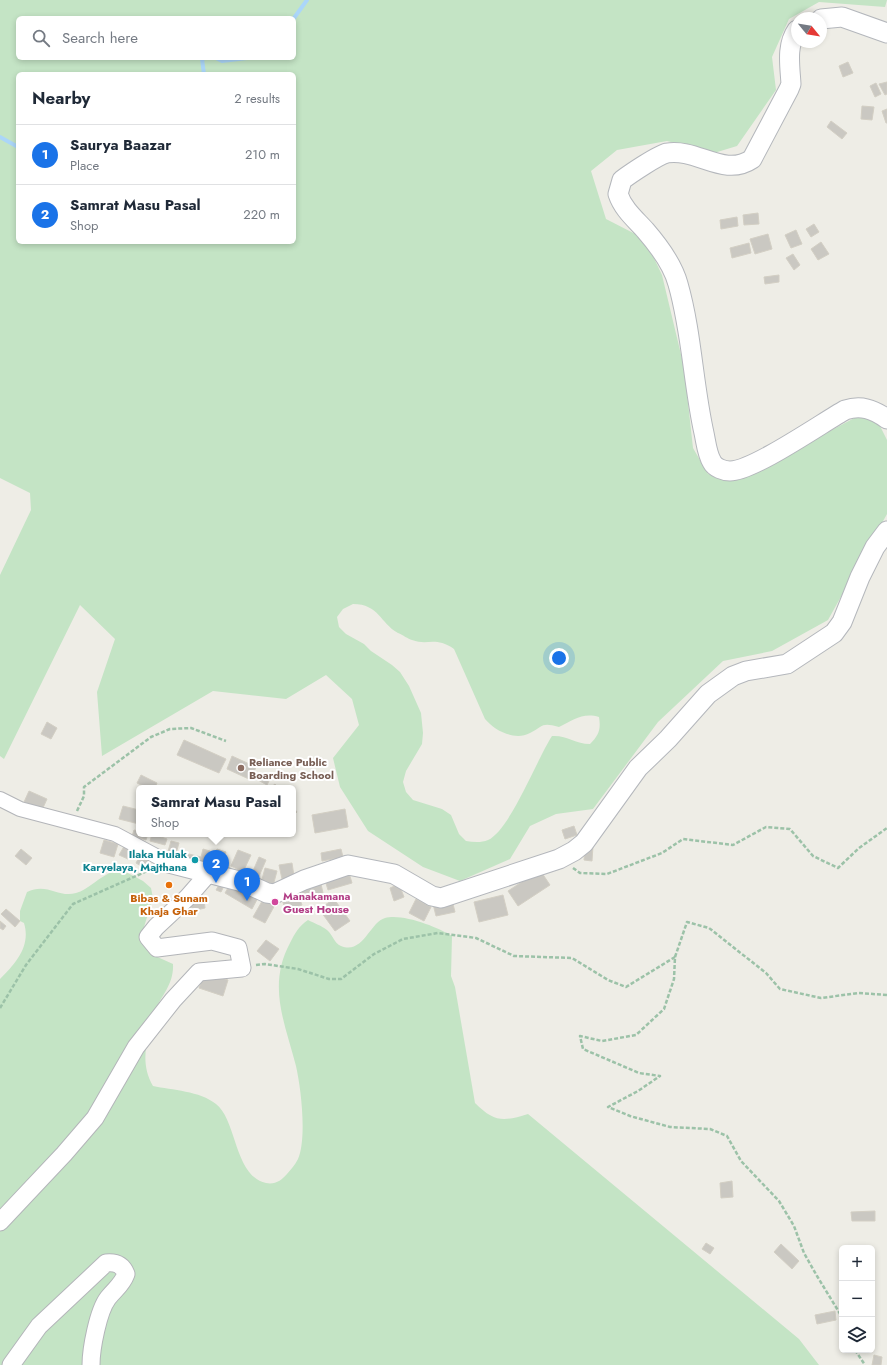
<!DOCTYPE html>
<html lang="en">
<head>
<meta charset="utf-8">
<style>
	:root { --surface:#fff; --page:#f2f2f3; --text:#1f2937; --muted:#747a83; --line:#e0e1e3; --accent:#1a73e8 }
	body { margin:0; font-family:Jost,sans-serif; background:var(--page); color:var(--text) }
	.controls { position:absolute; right:12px; bottom:12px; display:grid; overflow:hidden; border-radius:6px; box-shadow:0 2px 6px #0003 }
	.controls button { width:36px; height:36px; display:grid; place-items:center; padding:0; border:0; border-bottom:1px solid var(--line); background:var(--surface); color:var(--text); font:20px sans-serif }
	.compass { position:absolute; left:791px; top:12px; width:36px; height:36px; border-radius:50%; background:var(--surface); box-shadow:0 2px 6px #0003; rotate:120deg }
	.you { position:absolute; left:559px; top:658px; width:14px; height:14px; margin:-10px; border:3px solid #fff; border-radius:50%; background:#1a73e8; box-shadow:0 0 0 6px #1a73e833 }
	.badge { display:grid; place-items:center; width:26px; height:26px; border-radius:50%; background:var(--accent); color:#fff; font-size:13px; font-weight:700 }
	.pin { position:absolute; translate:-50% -33px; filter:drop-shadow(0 1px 2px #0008) }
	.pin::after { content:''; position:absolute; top:21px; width:14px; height:12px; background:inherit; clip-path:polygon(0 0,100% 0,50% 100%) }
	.popup { position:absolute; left:136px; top:785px; width:160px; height:52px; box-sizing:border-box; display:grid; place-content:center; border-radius:6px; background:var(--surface); filter:drop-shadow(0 1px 3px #0005); font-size:13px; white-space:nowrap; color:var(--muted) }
	.popup b { font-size:15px; color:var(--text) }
	.popup::after { content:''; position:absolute; left:50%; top:100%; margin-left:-8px; border:8px solid transparent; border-top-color:var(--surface) }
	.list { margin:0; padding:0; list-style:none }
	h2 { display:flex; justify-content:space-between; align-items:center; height:52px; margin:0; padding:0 16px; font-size:17px }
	h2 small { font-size:13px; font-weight:400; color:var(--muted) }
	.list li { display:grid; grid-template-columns:26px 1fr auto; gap:12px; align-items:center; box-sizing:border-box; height:60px; padding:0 16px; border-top:1px solid var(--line) }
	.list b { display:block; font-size:15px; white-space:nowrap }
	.list p { margin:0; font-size:13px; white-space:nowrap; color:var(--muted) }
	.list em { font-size:13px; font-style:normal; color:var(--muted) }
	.icon { flex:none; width:22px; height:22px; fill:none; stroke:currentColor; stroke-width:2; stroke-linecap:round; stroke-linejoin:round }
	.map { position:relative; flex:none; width:887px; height:1365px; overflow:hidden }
	.search { position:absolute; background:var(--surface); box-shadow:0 2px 6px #0003; left:16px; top:16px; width:280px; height:44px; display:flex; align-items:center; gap:10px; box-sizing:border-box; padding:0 14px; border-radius:6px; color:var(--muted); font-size:15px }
	.panel { position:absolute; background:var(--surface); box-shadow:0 2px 6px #0003; left:16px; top:72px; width:280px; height:172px; border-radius:6px }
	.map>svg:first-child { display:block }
</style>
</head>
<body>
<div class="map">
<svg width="887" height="1365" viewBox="0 0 887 1365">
	<rect width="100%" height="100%" fill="#eeede6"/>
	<g fill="#c4e4c5" fill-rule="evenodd">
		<path d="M0,0H887L885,7L819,2L789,19L772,57L776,90L737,146L714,153L667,141L617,150L591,171L606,219L645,239L662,275L684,367L693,448L708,474L740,479L860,415L876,418L887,440V514L828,620L772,651L723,661L658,722L593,809L556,814L530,826L510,859L460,881L423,867L368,831L340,787L333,758L359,725L352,699L326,675L286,699L213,691L102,756L97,692L115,639L80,605L4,759L0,756V575L31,510L30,493L0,478ZM18,18H294V58H18ZM18,74H294V242H18ZM353,604C379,604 380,623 398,633C403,635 408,639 412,640C428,646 435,636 454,649L485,719C495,731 515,741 530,733C544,726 541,722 559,727C573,720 583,712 599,717C601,729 599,735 590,744C575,744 567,735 552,736C537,759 510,830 488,840C481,843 473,842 466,841L459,834L451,815L442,809L413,800L406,792L403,782L406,771L422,744L423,733L421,713L409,686L400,672L392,665L371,651L364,644L346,634L339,627L337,617L343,609Z"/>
		<path d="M114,871H124L143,881L151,888L153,898L144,927V938L153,955L173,964C174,984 162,995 154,1012C151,1017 151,1024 149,1030C145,1050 142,1067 153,1086C172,1090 200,1091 216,1104C237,1120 234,1176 266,1183C275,1185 282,1180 287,1174C291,1169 295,1165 298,1159C307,1138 301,1088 296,1066C285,1023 267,986 290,943C295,933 299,926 308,920C314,923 322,926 327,930C333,935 334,943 341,946C363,955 370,922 385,918C402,913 438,927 452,936L451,976L455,987L475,1103C494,1122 503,1122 528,1114L799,1339L819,1365H0V979C16,963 31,946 24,923L20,921V911L27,892C47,882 58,898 76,893C88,890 100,876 114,871Z"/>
	</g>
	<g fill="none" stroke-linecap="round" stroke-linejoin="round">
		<g stroke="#abd6f9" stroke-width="4">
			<polyline points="294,18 307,0"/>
			<polyline points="216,58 222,61 247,58"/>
			<polyline points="204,74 202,59 205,58"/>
			<polyline points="0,137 18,147"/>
		</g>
	</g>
	<g fill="#cac8c2" stroke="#d3cfc4">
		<polygon points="848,62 853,73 843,77 839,66"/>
		<polygon points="887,82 887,94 885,95 879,84"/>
		<polygon points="876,83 881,94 875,97 870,86"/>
		<polygon points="862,106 874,107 872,120 861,119"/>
		<polygon points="887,109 887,123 886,123 882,111"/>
		<polygon points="831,121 847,133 842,139 827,127"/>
		<polygon points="758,213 759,224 744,225 743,215"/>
		<polygon points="737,217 738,226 721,229 720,220"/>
		<polygon points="814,224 819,232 811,237 806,229"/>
		<polygon points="796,230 802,244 791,248 785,235"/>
		<polygon points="768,234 772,249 755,254 750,239"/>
		<polygon points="821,242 829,254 818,260 811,249"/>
		<polygon points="749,243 751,253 732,258 730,248"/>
		<polygon points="793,254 800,265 794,270 786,258"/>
		<polygon points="779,275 779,282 765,284 764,277"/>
		<polygon points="47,722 57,728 51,739 41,734"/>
		<polygon points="184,740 226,759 219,773 177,755"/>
		<polygon points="232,756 256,767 251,780 227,769"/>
		<polygon points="141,775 157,783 155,788 148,788 137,783"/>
		<polygon points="260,775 270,779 267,785 258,780"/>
		<polygon points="275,784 278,788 270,788"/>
		<polygon points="29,791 47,799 42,810 24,802"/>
		<polygon points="123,806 139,810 139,824 119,819"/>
		<polygon points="293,807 297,812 293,816"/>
		<polygon points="345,809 348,827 315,833 312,815"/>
		<polygon points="574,826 577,835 565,839 562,830"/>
		<polygon points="134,830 139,831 139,834 148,834 146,840 132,836"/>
		<polygon points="152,834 167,839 165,845 150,841"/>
		<polygon points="104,840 118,844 114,857 100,853"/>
		<polygon points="171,841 179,843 175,857 167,855"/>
		<polygon points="126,843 134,847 128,859 119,855"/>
		<polygon points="585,846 593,846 592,861 584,860"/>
		<polygon points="21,849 32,858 26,865 15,856"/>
		<polygon points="203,849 210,851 205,869 182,863 185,853 201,857"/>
		<polygon points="217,849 226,852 221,863 212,859"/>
		<polygon points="341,849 343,857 322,861 321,853"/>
		<polygon points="238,850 251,855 243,872 231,866"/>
		<polygon points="141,854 149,859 144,868 136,863"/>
		<polygon points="259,857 266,860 257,881 245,876 248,869 253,871"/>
		<polygon points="292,863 294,876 282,879 279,865"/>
		<polygon points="265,868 277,871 273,886 261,883"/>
		<polygon points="540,870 550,885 518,906 508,891"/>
		<polygon points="349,873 352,883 328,890 325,880"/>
		<polygon points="223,878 227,880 221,892 216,890"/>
		<polygon points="232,881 260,894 252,909 225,893"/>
		<polygon points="321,884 323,893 304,898 301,889"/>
		<polygon points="399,884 404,897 394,901 390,888"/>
		<polygon points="297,892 302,905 286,911 281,897"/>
		<polygon points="503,895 508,915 479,922 474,902"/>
		<polygon points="265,896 276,903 265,923 253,917"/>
		<polygon points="204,899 205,908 192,911 190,902"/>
		<polygon points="334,899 350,921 335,931 319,909"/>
		<polygon points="416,899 431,907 424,921 409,913"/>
		<polygon points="452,900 455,912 436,916 433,904"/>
		<polygon points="6,909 20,921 15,927 1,914"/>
		<polygon points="0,921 6,926 3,930 0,928"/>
		<polygon points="266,940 279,949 270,961 257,951"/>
		<polygon points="205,972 228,980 223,996 199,988"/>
		<polygon points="732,1181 733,1197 721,1198 720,1183"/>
		<polygon points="875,1211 875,1221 852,1221 851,1212"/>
		<polygon points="706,1243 714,1248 710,1254 702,1249"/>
		<polygon points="781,1244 799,1261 792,1269 774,1252"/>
		<polygon points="835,1311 836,1320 817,1324 815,1315"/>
		<polygon points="874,1355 882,1357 881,1365 872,1365"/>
	</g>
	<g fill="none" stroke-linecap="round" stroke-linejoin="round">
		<defs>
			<polyline id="minor" points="0,799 20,809 115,834 169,863"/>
			<g id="tertiary">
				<polyline points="0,1222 64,1154 95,1118 136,1047 173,1000 199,972 242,968 238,948 212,941 157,948 148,937 156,927 187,898 208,874"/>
				<path d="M11,1365L39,1326L106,1263C116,1262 122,1264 126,1274C122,1285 115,1289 108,1298C98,1311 91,1349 91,1365"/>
			</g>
			<g id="secondary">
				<polyline points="821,19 842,17 887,33"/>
				<path d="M797,30C786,46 790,66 791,84L789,89L752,159C724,178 697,148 667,153C658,155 630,174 622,180L618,194C623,209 635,219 645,230C658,245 673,265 678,284C692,333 693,384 704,433C706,442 707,454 712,462C715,468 724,471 730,471C753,471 822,423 845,410C861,405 873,409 887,419"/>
				<polyline points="169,863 243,882 267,893 274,894 304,880 348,865 394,874 432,896 441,898 559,859 574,851 584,843 638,768 668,739 708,694 733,676 746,671 787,664 834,633 842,622 860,577 875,547 887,531"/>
			</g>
		</defs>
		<use href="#minor" stroke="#b3b5b9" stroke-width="16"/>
		<use href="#tertiary" stroke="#b3b5b9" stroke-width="19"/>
		<use href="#secondary" stroke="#b4b7bc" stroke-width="21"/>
		<g stroke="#9cc2a8" stroke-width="2.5" stroke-dasharray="4 2" stroke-linecap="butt">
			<polyline points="77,811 84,796 84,787 151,737 170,729 191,728 226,741"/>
			<polyline points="573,868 580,873 607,874 662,853 683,839 733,845 766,827 790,829 813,856 838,868 859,848 887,828"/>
			<polyline points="675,957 687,922 709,928 766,973 780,989 821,998 859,993 887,995"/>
			<polyline points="256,965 265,964 298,969 329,979 341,979 374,954 403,939 438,933 476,938 514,956 572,958 608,980 626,987 675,957 674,979 664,1009 636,1035 602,1041 580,1036 583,1049 639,1073 660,1076 638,1091 608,1107 630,1116 670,1127 710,1129 727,1136 741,1161 779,1201 794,1226 804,1253 817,1276 842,1317"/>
			<polyline points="0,1008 26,965 73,904 154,868"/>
			<polyline points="855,1350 865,1365"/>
		</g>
		<use href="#minor" stroke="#fff" stroke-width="14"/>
		<use href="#tertiary" stroke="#fff" stroke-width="17"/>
		<use href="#secondary" stroke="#fff" stroke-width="19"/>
	</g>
	<circle fill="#8d6e63" stroke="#fff" stroke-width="1.5" cx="241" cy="768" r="4"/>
	<circle fill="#0f9aa8" stroke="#fff" stroke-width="1.5" cx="195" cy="860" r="4"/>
	<circle fill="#e8710a" stroke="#fff" stroke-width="1.5" cx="169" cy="885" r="4"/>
	<circle fill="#d1479c" stroke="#fff" stroke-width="1.5" cx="275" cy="902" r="4"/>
	<g text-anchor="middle" stroke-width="4" stroke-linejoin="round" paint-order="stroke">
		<g font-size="11" font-weight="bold" fill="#785e54" stroke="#fff" text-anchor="start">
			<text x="249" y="766">Reliance Public<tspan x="249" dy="13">Boarding School</tspan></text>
		</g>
		<g font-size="11" font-weight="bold" fill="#0d838f" stroke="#fff" text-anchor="end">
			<text x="187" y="858">Ilaka Hulak<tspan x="187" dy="13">Karyelaya, Majthana</tspan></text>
		</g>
		<g font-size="11" font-weight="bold" fill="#b23c85" stroke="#fff" text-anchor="start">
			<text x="283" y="900">Manakamana<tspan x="283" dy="13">Guest House</tspan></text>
		</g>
		<g font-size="11" font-weight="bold" fill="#c56008" stroke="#fff">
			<text x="169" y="902">Bibas &amp; Sunam<tspan x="169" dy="13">Khaja Ghar</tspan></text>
		</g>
	</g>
</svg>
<div class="controls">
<button>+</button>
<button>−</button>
<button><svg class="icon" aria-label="layers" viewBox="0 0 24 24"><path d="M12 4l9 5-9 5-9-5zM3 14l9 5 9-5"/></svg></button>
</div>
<svg class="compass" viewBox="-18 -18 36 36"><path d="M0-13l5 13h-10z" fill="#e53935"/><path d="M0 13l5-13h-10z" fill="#747a83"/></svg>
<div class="you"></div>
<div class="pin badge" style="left:247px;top:901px">1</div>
<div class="pin badge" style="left:216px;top:883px">2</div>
<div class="popup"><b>Samrat Masu Pasal</b>Shop</div>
<div class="search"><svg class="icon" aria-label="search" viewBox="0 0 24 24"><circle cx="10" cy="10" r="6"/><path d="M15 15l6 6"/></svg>Search here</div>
<section class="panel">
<h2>Nearby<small>2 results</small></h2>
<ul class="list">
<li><span class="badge">1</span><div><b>Saurya Baazar</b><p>Place</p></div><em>210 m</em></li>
<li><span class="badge">2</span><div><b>Samrat Masu Pasal</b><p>Shop</p></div><em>220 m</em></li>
</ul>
</section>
</div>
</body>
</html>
